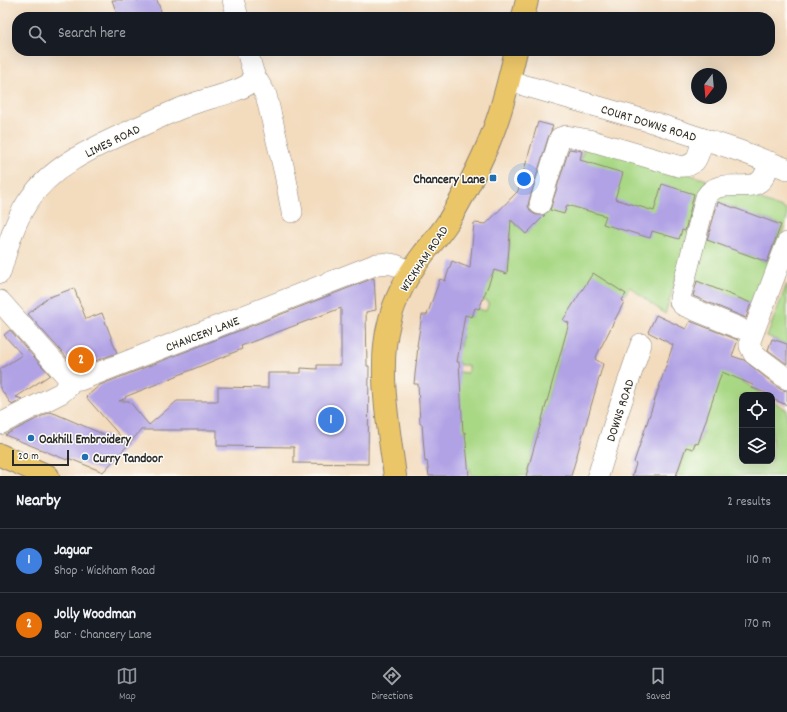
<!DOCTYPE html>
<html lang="en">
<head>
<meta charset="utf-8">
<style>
	:root { --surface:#171b24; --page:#242831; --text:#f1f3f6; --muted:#9ea1a6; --line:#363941; --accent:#8c9099 }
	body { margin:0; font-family:Dekko,sans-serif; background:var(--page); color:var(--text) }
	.controls { position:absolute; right:12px; bottom:12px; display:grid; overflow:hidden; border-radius:8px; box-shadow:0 4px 16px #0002 }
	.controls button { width:36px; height:36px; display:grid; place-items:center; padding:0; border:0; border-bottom:1px solid var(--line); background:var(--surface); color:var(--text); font:20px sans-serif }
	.compass { position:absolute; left:691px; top:68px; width:36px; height:36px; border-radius:50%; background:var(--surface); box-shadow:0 4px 16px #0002; rotate:196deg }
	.scale { position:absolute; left:12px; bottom:10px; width:57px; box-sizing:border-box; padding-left:4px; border:2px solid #2b2b2b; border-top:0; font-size:11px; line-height:14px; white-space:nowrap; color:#2b2b2b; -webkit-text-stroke:3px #fdfcf7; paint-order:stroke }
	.you { position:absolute; left:524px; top:179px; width:14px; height:14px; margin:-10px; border:3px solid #fff; border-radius:50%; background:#1a73e8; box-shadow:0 0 0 6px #1a73e833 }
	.badge { display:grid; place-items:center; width:26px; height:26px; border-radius:50%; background:var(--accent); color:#fff; font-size:13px; font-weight:700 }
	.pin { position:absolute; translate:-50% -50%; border:2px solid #fff; box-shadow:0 1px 4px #0006 }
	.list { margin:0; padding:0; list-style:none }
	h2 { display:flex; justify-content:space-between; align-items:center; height:52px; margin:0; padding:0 16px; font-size:17px }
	h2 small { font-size:13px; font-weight:400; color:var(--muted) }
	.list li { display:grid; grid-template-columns:26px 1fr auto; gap:12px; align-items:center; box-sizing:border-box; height:64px; padding:0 16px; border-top:1px solid var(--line) }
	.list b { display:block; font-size:15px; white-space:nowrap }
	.list p { margin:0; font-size:13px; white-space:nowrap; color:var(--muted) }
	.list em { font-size:13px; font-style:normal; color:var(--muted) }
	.icon { flex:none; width:22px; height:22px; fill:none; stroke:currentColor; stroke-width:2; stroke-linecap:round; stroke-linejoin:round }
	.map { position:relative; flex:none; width:787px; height:476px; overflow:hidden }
	.search { position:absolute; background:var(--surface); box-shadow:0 4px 16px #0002; left:12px; right:12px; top:12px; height:44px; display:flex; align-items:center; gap:10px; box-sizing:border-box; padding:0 14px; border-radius:16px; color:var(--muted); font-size:15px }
	.sheet { height:180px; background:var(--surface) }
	nav { display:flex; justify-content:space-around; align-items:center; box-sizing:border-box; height:56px; border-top:1px solid var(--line); background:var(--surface); font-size:11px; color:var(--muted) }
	nav a { display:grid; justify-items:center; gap:2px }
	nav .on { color:var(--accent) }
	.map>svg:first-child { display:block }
</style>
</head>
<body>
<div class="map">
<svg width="787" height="476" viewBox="0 0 787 476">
	<rect width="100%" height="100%" fill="#fdfcf7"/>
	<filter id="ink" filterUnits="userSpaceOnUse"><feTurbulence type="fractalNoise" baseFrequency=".025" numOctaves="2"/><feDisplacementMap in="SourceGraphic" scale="8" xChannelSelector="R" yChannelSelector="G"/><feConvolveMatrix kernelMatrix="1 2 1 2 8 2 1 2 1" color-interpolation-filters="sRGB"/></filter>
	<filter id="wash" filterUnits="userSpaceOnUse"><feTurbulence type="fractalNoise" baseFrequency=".012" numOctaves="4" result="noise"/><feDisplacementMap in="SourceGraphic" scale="16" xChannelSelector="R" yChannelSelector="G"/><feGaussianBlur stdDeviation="0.9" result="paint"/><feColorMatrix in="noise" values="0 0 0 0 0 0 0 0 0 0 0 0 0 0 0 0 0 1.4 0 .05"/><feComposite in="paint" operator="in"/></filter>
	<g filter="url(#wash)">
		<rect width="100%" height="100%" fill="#f3dbbe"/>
		<g fill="#a9d885" stroke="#6a8258">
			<polygon points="585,146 658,165 707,180 665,314 630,287 582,353 562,348 526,476 471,476 470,469 453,470 465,432 447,434 458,372 468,373 468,365 459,365 459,362 442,361 443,344 460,347 463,328 455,311 471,317 475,308 486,311 489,302 462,293 472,279 488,285 492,276 492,269 507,274 510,238 509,218 526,234 549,209 564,214"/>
			<polygon points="735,190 787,210 787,220 755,303 753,304 692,279 701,237 725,246 743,248 742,253 767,262 781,225 760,217 758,222 735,208 715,201 717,197"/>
			<polygon points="787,284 787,348 786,344 767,336"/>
			<polygon points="716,356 728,371 763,395 742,395 742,461 772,461 772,401 787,410 787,476 676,476 686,447 693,449 695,443 699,444 703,432 692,429"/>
		</g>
		<g id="blocks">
			<g fill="#b1a2e5" fill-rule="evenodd">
				<polygon points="112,0 157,0 163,17 118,17"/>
				<polygon points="538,122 553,126 548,138 529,201 528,206 531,212 536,215 545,215 526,234 511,220 507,274 494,270 479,309 475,308 472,317 465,315 457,362 459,362 463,433 465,432 469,476 429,476 427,461 425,462 422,424 420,424 418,384 414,384 418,346 417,346 422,315 427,315 440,279 445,281 452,261 470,268 474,223 486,224 518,191"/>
				<polygon points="569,149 582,151 580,160 623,173 615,199 654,211 662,184 694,194 685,231 682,230 679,239 652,231 650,238 603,224 606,216 567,205 564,214 550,210"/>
				<polygon points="718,202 781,225 767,262 707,240"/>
				<polygon points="593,273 626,294 622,300 624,302 595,359 603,364 571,476 526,476 569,323 563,320"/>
				<path d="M374,278L376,310L366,312L367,366H369L368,464L294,463V447L217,446V430H141L128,445L86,397L100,385ZM341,308V365H317V369L301,368V373H268V388L218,387V401H177L149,425L129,401H119L126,398L125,397L242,349L241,346Z"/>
				<polygon points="697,281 751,303 746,318 693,296"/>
				<polygon points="74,288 86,319 102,313 117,353 76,368 28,314 47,298"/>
				<polygon points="656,315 686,329 690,321 738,340 732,356 744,360 780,389 787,391 787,405 772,399 772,395 765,395 766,393 752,388 753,385 722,372 698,444 695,443 693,449 686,447 676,476 632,476 636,464 634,462 673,345 648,332"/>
				<polygon points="10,330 50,375 16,397 22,399 12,405 0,388 0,369 22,355 4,335"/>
				<polygon points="772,339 787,344 787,364 768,350"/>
				<polygon points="50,412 56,414 128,445 103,472 68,458 67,460 5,435"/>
			</g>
		</g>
	</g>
	<g filter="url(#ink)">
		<use href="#blocks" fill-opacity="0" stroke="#8f8374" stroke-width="1"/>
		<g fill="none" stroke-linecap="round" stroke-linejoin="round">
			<defs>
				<g id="minor">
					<polyline points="233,0 238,17"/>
					<polyline points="247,51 254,75 266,95 285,174 292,212"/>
					<polyline points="509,81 655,123 740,151 787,169"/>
					<path d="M540,204L559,141L560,138L566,136L589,140L678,166C698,168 698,155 703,139"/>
					<polyline points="787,243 750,341 750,346 754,354 787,379"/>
					<path d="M0,273C7,249 13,225 27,203C51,165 95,147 134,129C155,120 176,109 198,102C210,98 241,91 250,83C252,82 253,78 254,75"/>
					<polyline points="0,301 71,381"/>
					<path d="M739,328L683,305L680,302V298L706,197C718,177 744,192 759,182C765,178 767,169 770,162"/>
					<path d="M71,381L80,380L377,264C391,262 399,265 410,273"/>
					<polyline points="0,424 61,393 68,387 71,381"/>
					<polyline points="598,476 616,418 641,344"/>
				</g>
				<g id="major">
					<polyline points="523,17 527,0"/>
					<polyline points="0,455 48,476"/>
					<path d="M395,476C389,430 377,368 389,323C395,297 408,274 424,253C432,243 441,233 448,222C467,190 485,156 497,121C505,98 510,75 516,51"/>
				</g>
			</defs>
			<use href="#minor" stroke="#8f8374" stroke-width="22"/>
			<use href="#major" stroke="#8f8374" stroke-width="24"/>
			<use href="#minor" stroke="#fff" stroke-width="21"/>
			<use href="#major" stroke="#ebc669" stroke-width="22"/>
		</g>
	</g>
	<g fill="#1f6fb2" stroke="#fdfcf7" stroke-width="1.5">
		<rect x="489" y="174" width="8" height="8" rx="2"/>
		<circle cx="31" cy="438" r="4"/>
		<circle cx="85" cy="457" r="4"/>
	</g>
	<g text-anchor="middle" stroke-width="3" stroke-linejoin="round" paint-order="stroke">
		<g font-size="13" fill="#2b2b2b" stroke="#fdfcf7">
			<text transform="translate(649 122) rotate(17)" y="5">COURT DOWNS ROAD</text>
			<text transform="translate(112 140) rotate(-26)" y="5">LIMES ROAD</text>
			<text transform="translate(423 258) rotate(-56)" y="5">WICKHAM ROAD</text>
			<text transform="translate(202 333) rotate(-21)" y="5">CHANCERY LANE</text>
			<text transform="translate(619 410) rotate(-72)" y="5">DOWNS ROAD</text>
		</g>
		<g font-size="13" font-weight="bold" fill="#2b2b2b" stroke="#fdfcf7" text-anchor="start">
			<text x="485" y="183" text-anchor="end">Chancery Lane</text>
			<text x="39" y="443">Oakhill Embroidery</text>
			<text x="93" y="462">Curry Tandoor</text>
		</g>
	</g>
</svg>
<div class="controls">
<button><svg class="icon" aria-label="locate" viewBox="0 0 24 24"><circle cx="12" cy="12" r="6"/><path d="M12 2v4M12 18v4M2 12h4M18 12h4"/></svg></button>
<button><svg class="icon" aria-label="layers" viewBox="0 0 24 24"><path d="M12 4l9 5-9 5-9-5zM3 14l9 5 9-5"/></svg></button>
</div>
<svg class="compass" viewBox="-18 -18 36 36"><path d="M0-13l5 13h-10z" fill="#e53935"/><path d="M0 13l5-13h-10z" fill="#9ea1a6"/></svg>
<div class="scale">20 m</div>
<div class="you"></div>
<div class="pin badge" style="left:331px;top:420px;background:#3f7fe0">1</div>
<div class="pin badge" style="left:81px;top:360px;background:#e8710a">2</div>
<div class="search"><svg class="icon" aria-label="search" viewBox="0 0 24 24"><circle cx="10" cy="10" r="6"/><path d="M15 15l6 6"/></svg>Search here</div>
</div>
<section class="sheet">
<h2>Nearby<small>2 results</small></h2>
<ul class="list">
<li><span class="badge" style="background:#3f7fe0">1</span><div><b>Jaguar</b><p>Shop · Wickham Road</p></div><em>110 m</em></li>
<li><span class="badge" style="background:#e8710a">2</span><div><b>Jolly Woodman</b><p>Bar · Chancery Lane</p></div><em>170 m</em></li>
</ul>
</section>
<nav>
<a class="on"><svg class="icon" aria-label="map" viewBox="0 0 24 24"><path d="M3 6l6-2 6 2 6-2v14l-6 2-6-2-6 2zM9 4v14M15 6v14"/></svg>Map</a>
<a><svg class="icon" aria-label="directions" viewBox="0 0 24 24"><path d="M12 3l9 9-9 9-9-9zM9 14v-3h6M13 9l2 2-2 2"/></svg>Directions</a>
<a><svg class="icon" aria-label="saved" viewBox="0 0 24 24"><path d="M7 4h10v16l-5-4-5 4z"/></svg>Saved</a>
</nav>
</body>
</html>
